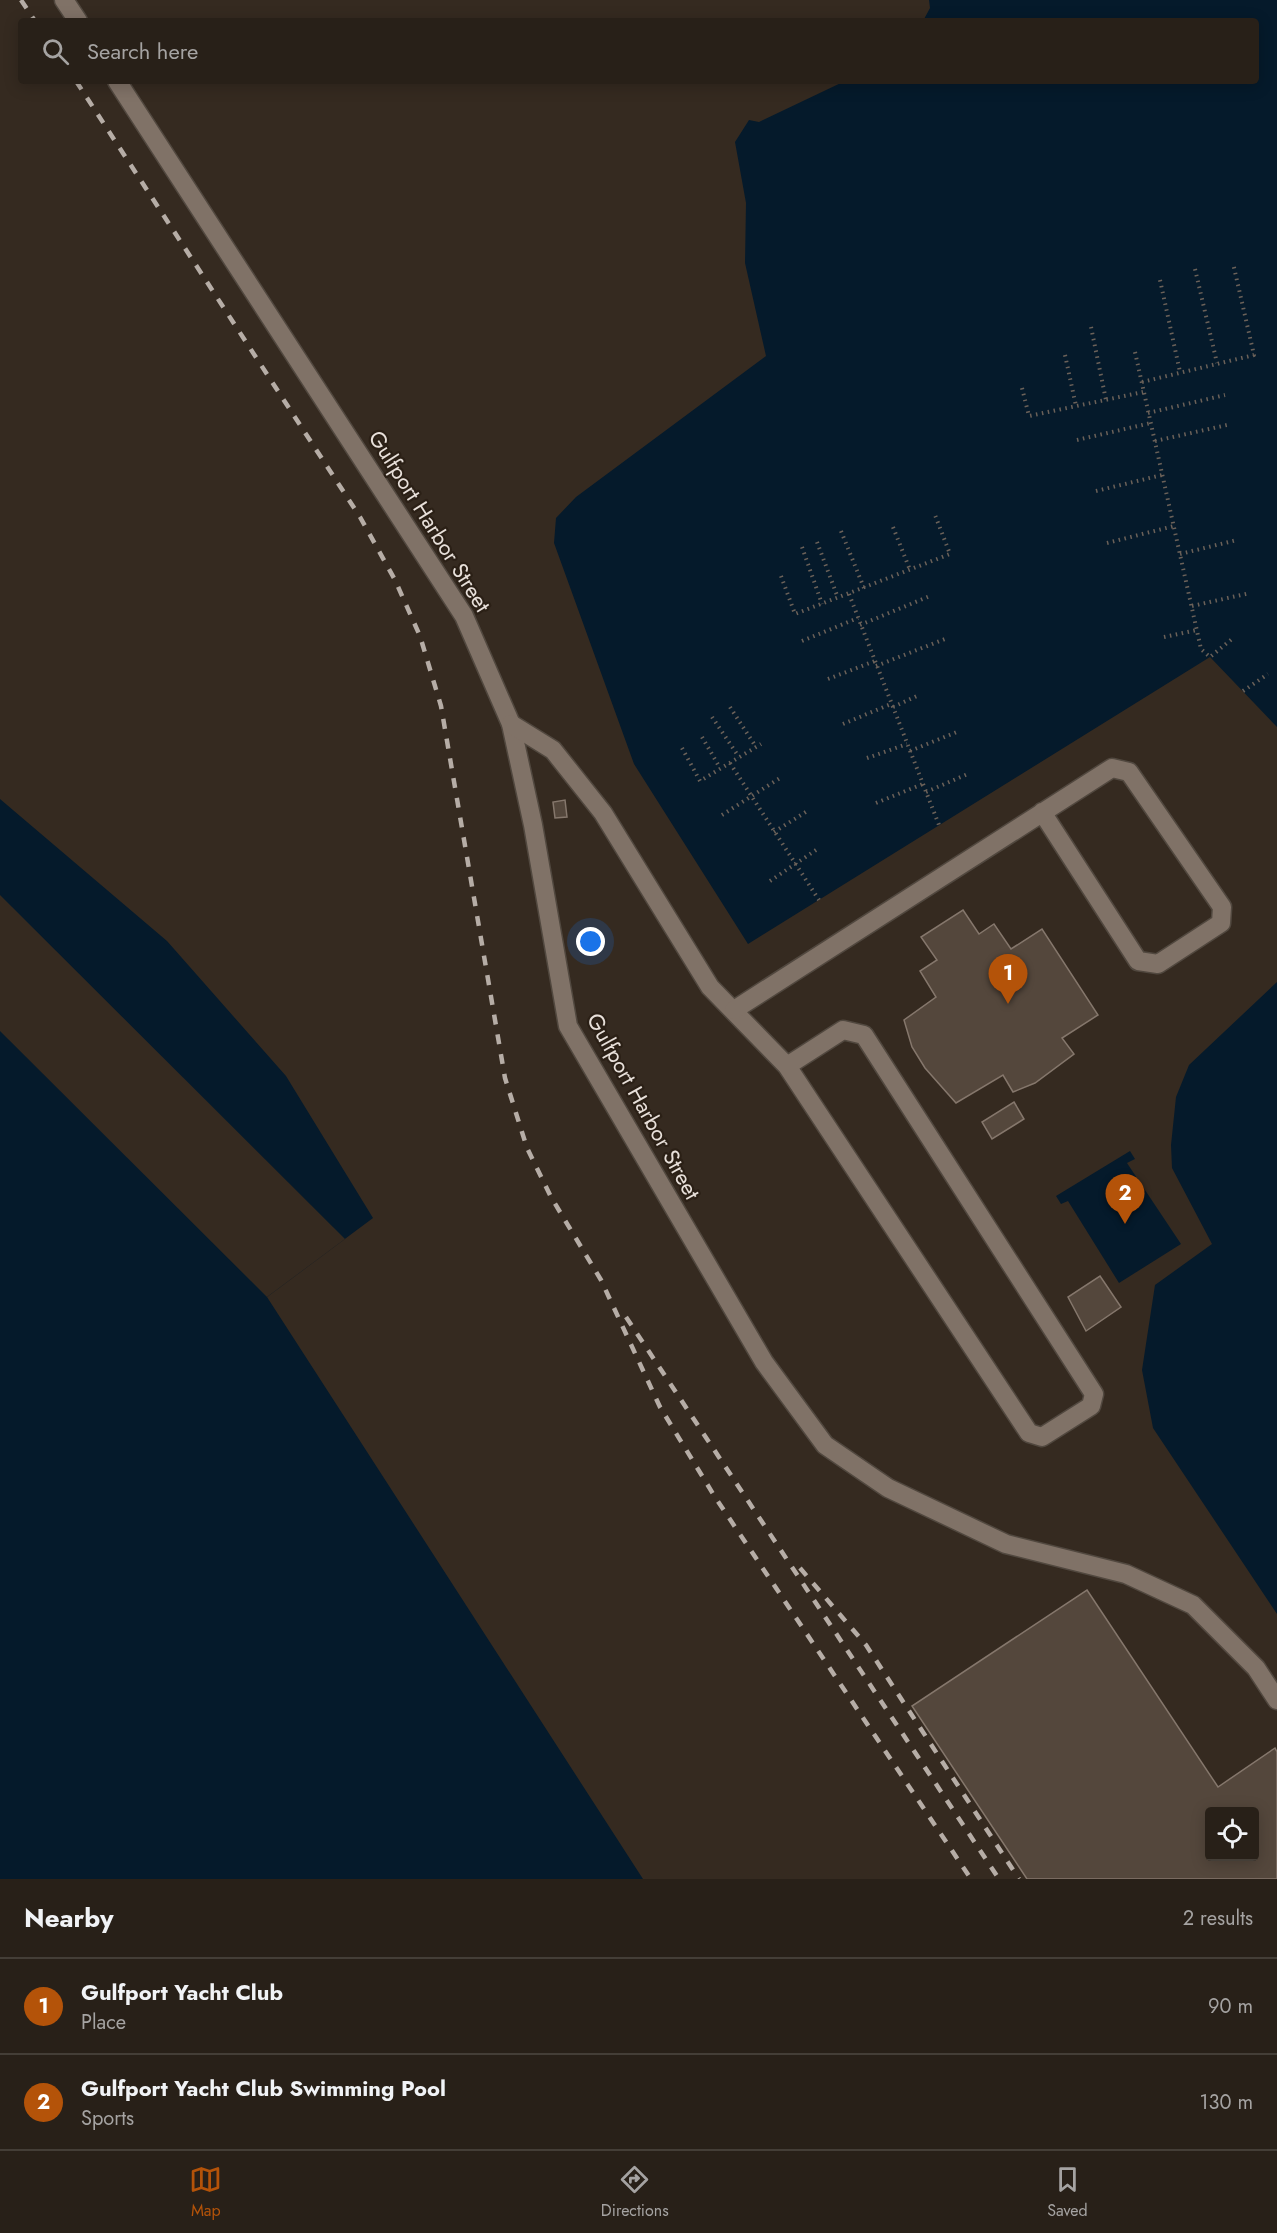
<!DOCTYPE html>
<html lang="en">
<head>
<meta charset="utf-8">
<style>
	:root { --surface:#282018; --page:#342d25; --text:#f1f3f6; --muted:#a5a3a2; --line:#443e37; --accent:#b45309 }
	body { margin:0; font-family:Jost,sans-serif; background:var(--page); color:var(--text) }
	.controls { position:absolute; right:18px; bottom:18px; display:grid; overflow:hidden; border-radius:6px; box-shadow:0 3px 15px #0003 }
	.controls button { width:54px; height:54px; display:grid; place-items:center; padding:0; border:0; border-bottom:2px solid var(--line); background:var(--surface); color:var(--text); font:30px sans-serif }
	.you { position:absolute; left:591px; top:942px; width:21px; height:21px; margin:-15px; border:4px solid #fff; border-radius:50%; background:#1a73e8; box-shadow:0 0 0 9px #1a73e833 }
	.badge { display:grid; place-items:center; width:39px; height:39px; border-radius:50%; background:var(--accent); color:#fff; font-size:20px; font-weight:700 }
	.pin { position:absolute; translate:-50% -50px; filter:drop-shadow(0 2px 3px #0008) }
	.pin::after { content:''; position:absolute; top:32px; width:21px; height:18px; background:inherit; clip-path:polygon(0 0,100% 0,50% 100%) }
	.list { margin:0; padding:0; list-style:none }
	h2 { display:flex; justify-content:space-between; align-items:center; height:78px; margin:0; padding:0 24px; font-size:26px }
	h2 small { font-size:20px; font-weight:400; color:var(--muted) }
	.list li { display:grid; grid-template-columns:39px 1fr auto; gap:18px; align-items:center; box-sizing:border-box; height:96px; padding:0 24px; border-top:2px solid var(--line) }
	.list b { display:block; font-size:22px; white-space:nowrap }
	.list p { margin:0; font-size:20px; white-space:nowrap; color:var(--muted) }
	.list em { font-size:20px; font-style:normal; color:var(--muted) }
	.icon { flex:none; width:33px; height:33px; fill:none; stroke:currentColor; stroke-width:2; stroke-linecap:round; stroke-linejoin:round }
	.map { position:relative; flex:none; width:1277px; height:1879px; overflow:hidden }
	.search { position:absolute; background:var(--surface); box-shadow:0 3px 15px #0003; left:18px; right:18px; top:18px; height:66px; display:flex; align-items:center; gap:15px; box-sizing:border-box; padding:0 21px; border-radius:6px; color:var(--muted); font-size:22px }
	.sheet { height:270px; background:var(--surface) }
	nav { display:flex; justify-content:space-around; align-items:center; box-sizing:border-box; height:84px; border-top:2px solid var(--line); background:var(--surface); font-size:16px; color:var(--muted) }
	nav a { display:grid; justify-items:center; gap:3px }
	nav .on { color:var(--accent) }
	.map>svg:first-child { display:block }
</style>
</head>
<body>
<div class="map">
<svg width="1277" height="1879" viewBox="0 0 1277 1879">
	<rect width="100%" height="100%" fill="#352a20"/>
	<g fill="#051a2b">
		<polygon points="929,0 1277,0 1277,727 1210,657 748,944 634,764 554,543 556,518 576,497 766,356 745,263 746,203 735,142 749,120 759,122 845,81 1256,81 1256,21 923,21 930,8"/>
		<polygon points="0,799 167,941 286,1076 373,1218 267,1297 643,1879 0,1879"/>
		<polygon points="1277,982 1277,1614 1153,1428 1142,1370 1155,1285 1212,1244 1172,1168 1171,1145 1176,1097 1189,1065"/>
		<polygon points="1130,1151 1135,1159 1127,1163 1181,1244 1119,1283 1068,1201 1061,1204 1056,1196"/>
	</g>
	<polygon fill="#352a20" points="0,895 345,1239 267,1297 0,1031"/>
	<g fill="#54473c" stroke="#85776c" stroke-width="1.5" fill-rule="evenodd">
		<polygon points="565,800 567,817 555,818 553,802"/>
		<polygon points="963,910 979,934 994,924 1011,949 1042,929 1098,1015 1062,1038 1074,1054 1035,1083 1013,1092 1003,1075 956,1103 925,1068 912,1047 904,1020 936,997 920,971 937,960 921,937"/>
		<polygon points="1014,1102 1024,1119 992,1139 982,1122"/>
		<polygon points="1100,1276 1121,1307 1086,1331 1068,1297"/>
		<path d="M1087,1590L1218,1787L1275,1748L1277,1752V1879H1027L912,1706ZM1210,1812H1254V1856H1210Z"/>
	</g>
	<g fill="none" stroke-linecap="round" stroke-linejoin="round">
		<defs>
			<g id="minor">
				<polyline points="64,0 78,21"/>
				<polyline points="117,81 464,616 511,724 533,825 568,1026 764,1362 825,1445 888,1488 1006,1544 1126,1574 1193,1605 1256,1668 1277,1700"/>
				<polyline points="511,724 553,750 603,813 710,987 787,1066 1029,1433 1042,1437 1091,1406 1094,1394 864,1035 843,1030 787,1066"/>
				<polyline points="734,1010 1112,768 1129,772 1222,907 1221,923 1158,964 1138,961 1042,812"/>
			</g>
		</defs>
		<use href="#minor" stroke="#51483f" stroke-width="21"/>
		<g stroke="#6b6159" stroke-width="4" stroke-dasharray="1.5 4.5" stroke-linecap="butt">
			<polyline points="1195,269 1217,363"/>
			<polyline points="1160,280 1180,372"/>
			<polyline points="1091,327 1106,400"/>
			<polyline points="1135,352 1201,649 1210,657 1232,639"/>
			<polyline points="1065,355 1076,406"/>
			<polyline points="1142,382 1254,355 1233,263"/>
			<polyline points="1022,388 1029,416 1143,392"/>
			<polyline points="1148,413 1225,395"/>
			<polyline points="1077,440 1151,423"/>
			<polyline points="1155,441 1227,425"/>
			<polyline points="1096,491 1162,475"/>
			<polyline points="893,527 910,570"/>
			<polyline points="841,531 864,588"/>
			<polyline points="817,542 838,598"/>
			<polyline points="1107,543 1174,526"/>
			<polyline points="802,547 822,604"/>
			<polyline points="1180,554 1237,540"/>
			<polyline points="781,576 795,614 950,554 935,515"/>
			<polyline points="849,594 939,825"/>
			<polyline points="1192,606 1250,593"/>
			<polyline points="860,625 930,596"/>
			<polyline points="1164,637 1197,630"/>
			<polyline points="802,641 858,618"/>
			<polyline points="876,666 945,639"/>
			<polyline points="828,679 875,661"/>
			<polyline points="1243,691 1268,674"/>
			<polyline points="730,707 756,747"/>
			<polyline points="893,707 917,696"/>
			<polyline points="712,717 739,757"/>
			<polyline points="843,724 891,704"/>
			<polyline points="702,737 720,768"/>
			<polyline points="682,748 700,781 761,744"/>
			<polyline points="910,751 957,732"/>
			<polyline points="867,758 907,744"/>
			<polyline points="730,763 819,900"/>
			<polyline points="926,792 970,773"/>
			<polyline points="876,803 923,784"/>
			<polyline points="722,815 780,778"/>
			<polyline points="774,832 809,810"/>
			<polyline points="770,881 819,848"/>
		</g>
		<use href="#minor" stroke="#807267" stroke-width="18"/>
		<g stroke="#b6ada6" stroke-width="4.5" stroke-dasharray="10 10" stroke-linecap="butt">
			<polyline points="21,0 35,21"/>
			<polyline points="76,81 360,517 395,580 420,636 441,706 505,1078 527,1148 551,1197 601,1280 660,1407 715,1497 971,1879"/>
			<polyline points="626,1317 999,1879"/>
			<polyline points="800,1568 866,1645 1019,1879"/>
		</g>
	</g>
	<g text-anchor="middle" stroke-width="4.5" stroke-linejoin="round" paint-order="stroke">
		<g font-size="22" fill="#e8e0da" stroke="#2b2016">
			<text transform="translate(430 521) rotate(58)" y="8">Gulfport Harbor Street</text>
			<text transform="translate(644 1106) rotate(61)" y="8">Gulfport Harbor Street</text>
		</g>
	</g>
</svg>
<div class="controls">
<button><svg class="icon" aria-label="locate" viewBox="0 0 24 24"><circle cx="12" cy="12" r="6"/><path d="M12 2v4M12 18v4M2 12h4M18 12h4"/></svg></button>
</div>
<div class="you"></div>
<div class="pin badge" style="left:1008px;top:1004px">1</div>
<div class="pin badge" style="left:1125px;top:1224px">2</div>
<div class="search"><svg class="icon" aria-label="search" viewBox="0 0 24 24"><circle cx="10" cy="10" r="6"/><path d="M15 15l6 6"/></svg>Search here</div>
</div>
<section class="sheet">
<h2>Nearby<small>2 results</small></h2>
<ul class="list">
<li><span class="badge">1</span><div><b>Gulfport Yacht Club</b><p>Place</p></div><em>90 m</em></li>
<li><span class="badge">2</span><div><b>Gulfport Yacht Club Swimming Pool</b><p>Sports</p></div><em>130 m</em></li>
</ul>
</section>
<nav>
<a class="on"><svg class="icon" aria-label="map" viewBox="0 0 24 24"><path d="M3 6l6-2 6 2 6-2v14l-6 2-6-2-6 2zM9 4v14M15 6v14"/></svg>Map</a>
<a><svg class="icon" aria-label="directions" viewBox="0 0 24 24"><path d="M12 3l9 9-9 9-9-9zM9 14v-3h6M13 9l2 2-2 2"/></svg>Directions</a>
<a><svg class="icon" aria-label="saved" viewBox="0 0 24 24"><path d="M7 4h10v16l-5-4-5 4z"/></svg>Saved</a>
</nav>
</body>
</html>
